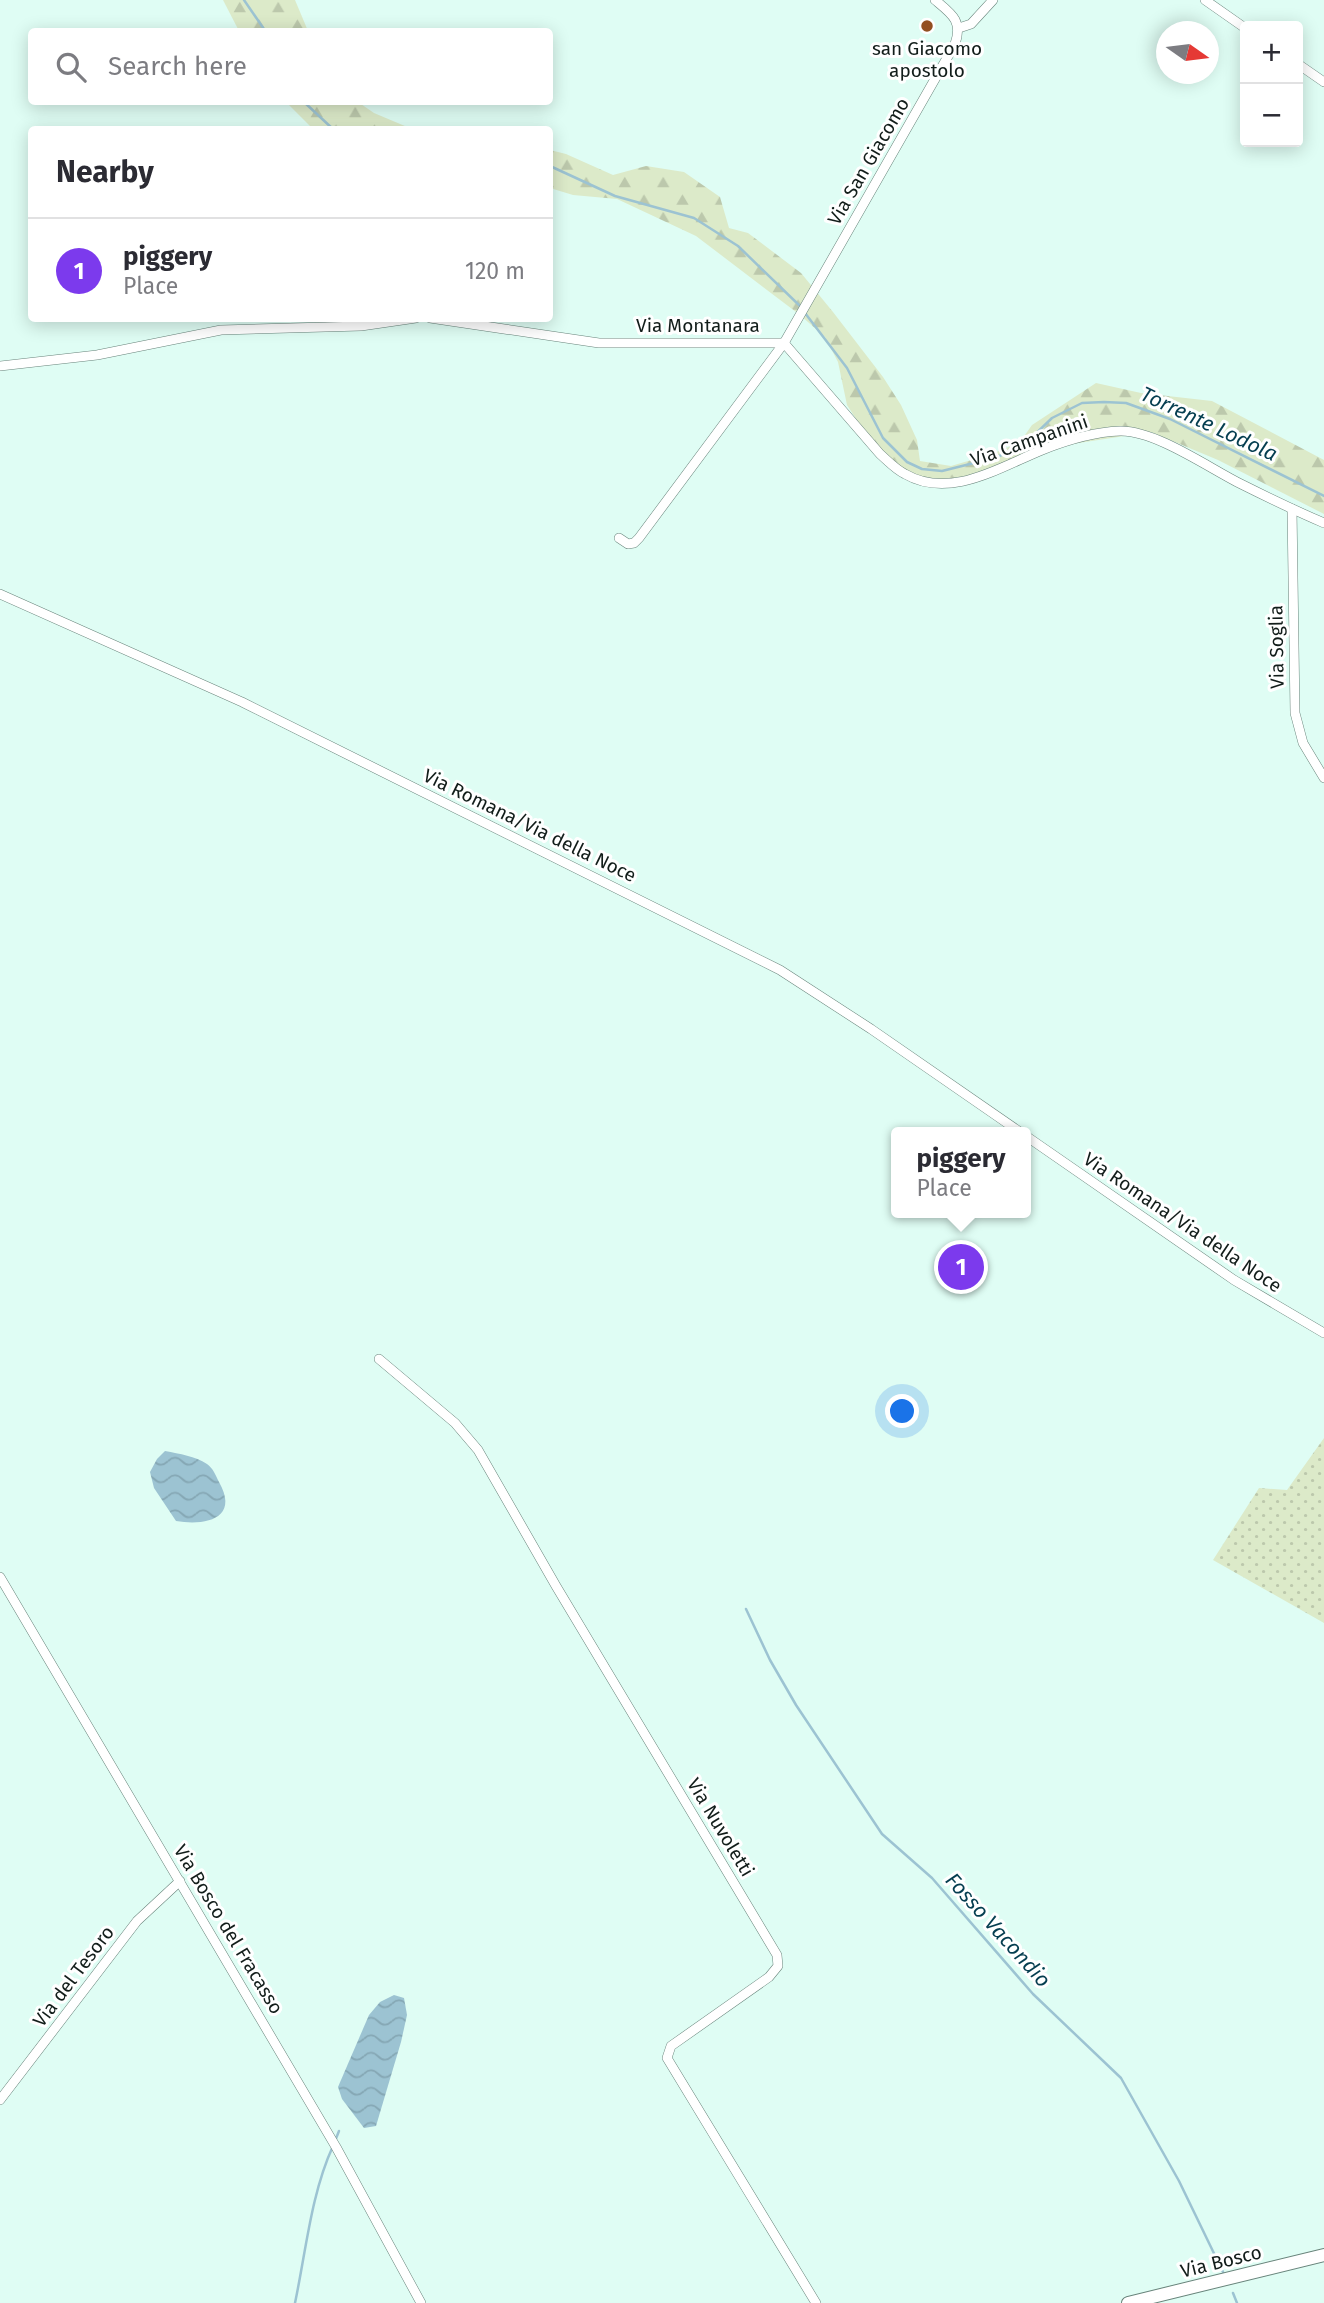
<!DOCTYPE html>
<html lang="en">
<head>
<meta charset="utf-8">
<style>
	:root { --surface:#fff; --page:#f7f7f7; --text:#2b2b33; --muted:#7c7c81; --line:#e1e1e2; --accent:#7c3aed }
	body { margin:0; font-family:"Fira Sans",sans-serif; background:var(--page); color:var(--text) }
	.controls { position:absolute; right:21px; top:21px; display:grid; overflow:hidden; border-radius:7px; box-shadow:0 4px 18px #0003 }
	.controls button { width:63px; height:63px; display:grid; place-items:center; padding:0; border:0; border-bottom:2px solid var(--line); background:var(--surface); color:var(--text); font:35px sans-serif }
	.compass { position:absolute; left:1156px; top:21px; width:63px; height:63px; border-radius:50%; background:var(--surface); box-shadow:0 4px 18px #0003; rotate:104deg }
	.you { position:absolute; left:903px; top:1412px; width:24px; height:24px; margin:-18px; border:5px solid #fff; border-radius:50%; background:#1a73e8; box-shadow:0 0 0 10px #1a73e833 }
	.badge { display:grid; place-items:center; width:46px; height:46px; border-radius:50%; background:var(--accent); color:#fff; font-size:23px; font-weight:700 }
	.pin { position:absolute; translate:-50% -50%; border:4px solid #fff; box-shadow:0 2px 7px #0006 }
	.popup { position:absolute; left:891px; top:1127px; width:140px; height:91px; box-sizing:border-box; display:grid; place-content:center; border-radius:7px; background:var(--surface); filter:drop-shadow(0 2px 5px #0005); font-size:23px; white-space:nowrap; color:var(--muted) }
	.popup b { font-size:26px; color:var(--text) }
	.popup::after { content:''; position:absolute; left:50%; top:100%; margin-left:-14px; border:14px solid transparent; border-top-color:var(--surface) }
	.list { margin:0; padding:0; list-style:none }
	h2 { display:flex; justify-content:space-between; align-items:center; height:91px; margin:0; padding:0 28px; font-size:30px }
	h2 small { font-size:23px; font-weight:400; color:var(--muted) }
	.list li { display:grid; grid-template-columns:46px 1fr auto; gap:21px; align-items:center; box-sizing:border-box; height:105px; padding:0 28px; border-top:2px solid var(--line) }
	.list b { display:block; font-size:26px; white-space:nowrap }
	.list p { margin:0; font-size:23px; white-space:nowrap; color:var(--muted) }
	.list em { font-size:23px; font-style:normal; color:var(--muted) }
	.icon { flex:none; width:38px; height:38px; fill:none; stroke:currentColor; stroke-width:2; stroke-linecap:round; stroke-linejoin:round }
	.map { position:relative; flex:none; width:1324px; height:2303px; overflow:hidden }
	.search { position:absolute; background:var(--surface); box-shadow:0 4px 18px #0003; left:28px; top:28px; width:525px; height:77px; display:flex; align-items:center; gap:18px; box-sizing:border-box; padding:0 24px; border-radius:7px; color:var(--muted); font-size:26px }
	.panel { position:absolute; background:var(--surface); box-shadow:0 4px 18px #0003; left:28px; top:126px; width:525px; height:196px; border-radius:7px }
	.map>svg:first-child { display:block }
</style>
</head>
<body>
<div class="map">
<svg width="1324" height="2303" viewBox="0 0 1324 2303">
	<defs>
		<pattern id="grass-dots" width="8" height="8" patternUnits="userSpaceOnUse" patternTransform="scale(1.75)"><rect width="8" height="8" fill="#dceac9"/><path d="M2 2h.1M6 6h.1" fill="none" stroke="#bcc8ac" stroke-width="1.8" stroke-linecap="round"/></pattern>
		<pattern id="forest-firs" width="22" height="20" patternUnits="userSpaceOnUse" patternTransform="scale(1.75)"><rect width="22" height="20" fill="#dceac9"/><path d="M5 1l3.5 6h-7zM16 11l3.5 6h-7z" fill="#bcc8ac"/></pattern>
		<pattern id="water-waves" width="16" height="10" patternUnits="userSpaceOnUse" patternTransform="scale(1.75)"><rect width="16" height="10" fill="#9cc3d2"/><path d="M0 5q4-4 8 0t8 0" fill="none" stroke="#85a7b4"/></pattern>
	</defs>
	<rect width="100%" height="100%" fill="#dffdf4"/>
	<polygon fill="url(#grass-dots)" points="1324,1438 1324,1623 1213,1560 1259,1488 1287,1490"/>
	<g fill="url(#forest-firs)">
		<polygon points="223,0 295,0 308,31 239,31"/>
		<polygon points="286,102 358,102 374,113 412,129 313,129"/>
		<polygon points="550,150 566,154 613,175 646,166 684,172 720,197 729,228 748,233 801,273 833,312 883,377 901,405 917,440 920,461 951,466 992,454 1020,442 1032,425 1096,383 1141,393 1212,401 1324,460 1324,514 1218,460 1151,432 1039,449 996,471 963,477 927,482 895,470 867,436 847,405 838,362 825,337 800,315 696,236 617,199 573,195 550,188"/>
	</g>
	<g fill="url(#water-waves)">
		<path d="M165,1451C180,1454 195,1456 207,1464C213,1468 216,1476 219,1482C240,1519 205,1526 176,1521L154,1488L150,1472L157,1459Z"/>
		<polygon points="394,1995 404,1998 407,2015 401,2042 376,2126 364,2128 342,2099 338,2087 369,2015 380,2002"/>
	</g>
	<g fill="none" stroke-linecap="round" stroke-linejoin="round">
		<g stroke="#9cc3d2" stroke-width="2.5">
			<polyline points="244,0 266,32"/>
			<polyline points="304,102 334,130"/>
			<polyline points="550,166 615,196 694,218 738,246 801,307"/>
			<polyline points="805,313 847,368 883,438 907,462 922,469 942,471 994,458 1022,447 1052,418 1082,403 1104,402 1126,403 1170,419 1324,496"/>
			<polyline points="746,1609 770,1660 796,1705 882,1834 932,1878 1033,1994 1121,2078 1179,2181 1223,2272"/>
			<polyline points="335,2141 339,2131"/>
			<polyline points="1233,2293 1237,2303"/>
			<path d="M295,2303C306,2251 311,2194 333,2146"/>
		</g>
		<defs>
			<g id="minor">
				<polyline points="1205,0 1245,28"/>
				<polyline points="959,28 971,24 993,0"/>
				<polyline points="1298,64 1324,82"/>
				<polyline points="430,318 599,343 784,343"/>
				<path d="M784,343L880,454C888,461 895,469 905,474C950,500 1000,467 1042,450C1067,440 1093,432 1120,431C1155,430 1209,468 1241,484C1269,498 1296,511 1324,523"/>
				<polyline points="0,366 97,355 221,330 361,326 416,318"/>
				<polyline points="1292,509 1295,713 1303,743 1324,778"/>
				<path d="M619,538L628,544L634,543L639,538L784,343L955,44C963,21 952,14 935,0"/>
				<polyline points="0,594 242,702 780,970 871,1029 1020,1132"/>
				<polyline points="1026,1136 1234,1280 1324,1333"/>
				<polyline points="379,1359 455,1423 478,1450 556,1586 777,1955 778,1966 769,1977 671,2046 667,2058 816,2303"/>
				<polyline points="0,1577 336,2147 421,2303"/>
				<polyline points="0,2100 137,1921 180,1881"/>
			</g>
			<polyline id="major" points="1128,2303 1324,2255"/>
		</defs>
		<use href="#minor" stroke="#68847b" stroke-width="10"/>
		<use href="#major" stroke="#68847b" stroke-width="14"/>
		<use href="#minor" stroke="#fff" stroke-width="9"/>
		<use href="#major" stroke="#fff" stroke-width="12"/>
	</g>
	<circle fill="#934f21" stroke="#fff" stroke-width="2.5" cx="927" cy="26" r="7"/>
	<g text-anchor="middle" stroke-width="6" stroke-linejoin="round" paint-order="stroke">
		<g font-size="19" fill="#121d1a" stroke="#fff">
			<text x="927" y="55">san Giacomo<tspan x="927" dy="22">apostolo</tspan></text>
		</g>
		<g font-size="19" fill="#121d1a" stroke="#fff">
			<text transform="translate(868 161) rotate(-60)" y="7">Via San Giacomo</text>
			<text x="698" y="332">Via Montanara</text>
			<text transform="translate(1029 440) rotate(-19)" y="7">Via Campanini</text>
			<text transform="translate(1276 647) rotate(-91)" y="7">Via Soglia</text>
			<text transform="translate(530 825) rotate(26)" y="7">Via Romana/Via della Noce</text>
			<text transform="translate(1183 1222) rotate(34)" y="7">Via Romana/Via della Noce</text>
			<text transform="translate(721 1827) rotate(59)" y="7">Via Nuvoletti</text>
			<text transform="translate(229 1929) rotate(59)" y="7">Via Bosco del Fracasso</text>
			<text transform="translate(73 1976) rotate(-53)" y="7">Via del Tesoro</text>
			<text transform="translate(1221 2261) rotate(-14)" y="7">Via Bosco</text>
		</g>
		<g font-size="21" font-style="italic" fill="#053e50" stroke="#fff">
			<text transform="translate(1209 424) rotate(25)" y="7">Torrente Lodola</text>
			<text transform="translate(998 1930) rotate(48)" y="7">Fosso Vacondio</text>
		</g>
	</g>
</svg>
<div class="controls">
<button>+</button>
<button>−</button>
</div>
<svg class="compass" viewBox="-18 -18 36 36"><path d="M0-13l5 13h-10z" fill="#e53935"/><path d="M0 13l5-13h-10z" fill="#7c7c81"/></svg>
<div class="you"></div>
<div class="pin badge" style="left:961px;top:1267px">1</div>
<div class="popup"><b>piggery</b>Place</div>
<div class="search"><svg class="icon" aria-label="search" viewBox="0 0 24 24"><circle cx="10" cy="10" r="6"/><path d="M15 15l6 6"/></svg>Search here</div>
<section class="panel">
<h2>Nearby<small></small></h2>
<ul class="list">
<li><span class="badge">1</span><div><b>piggery</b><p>Place</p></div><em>120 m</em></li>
</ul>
</section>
</div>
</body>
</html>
